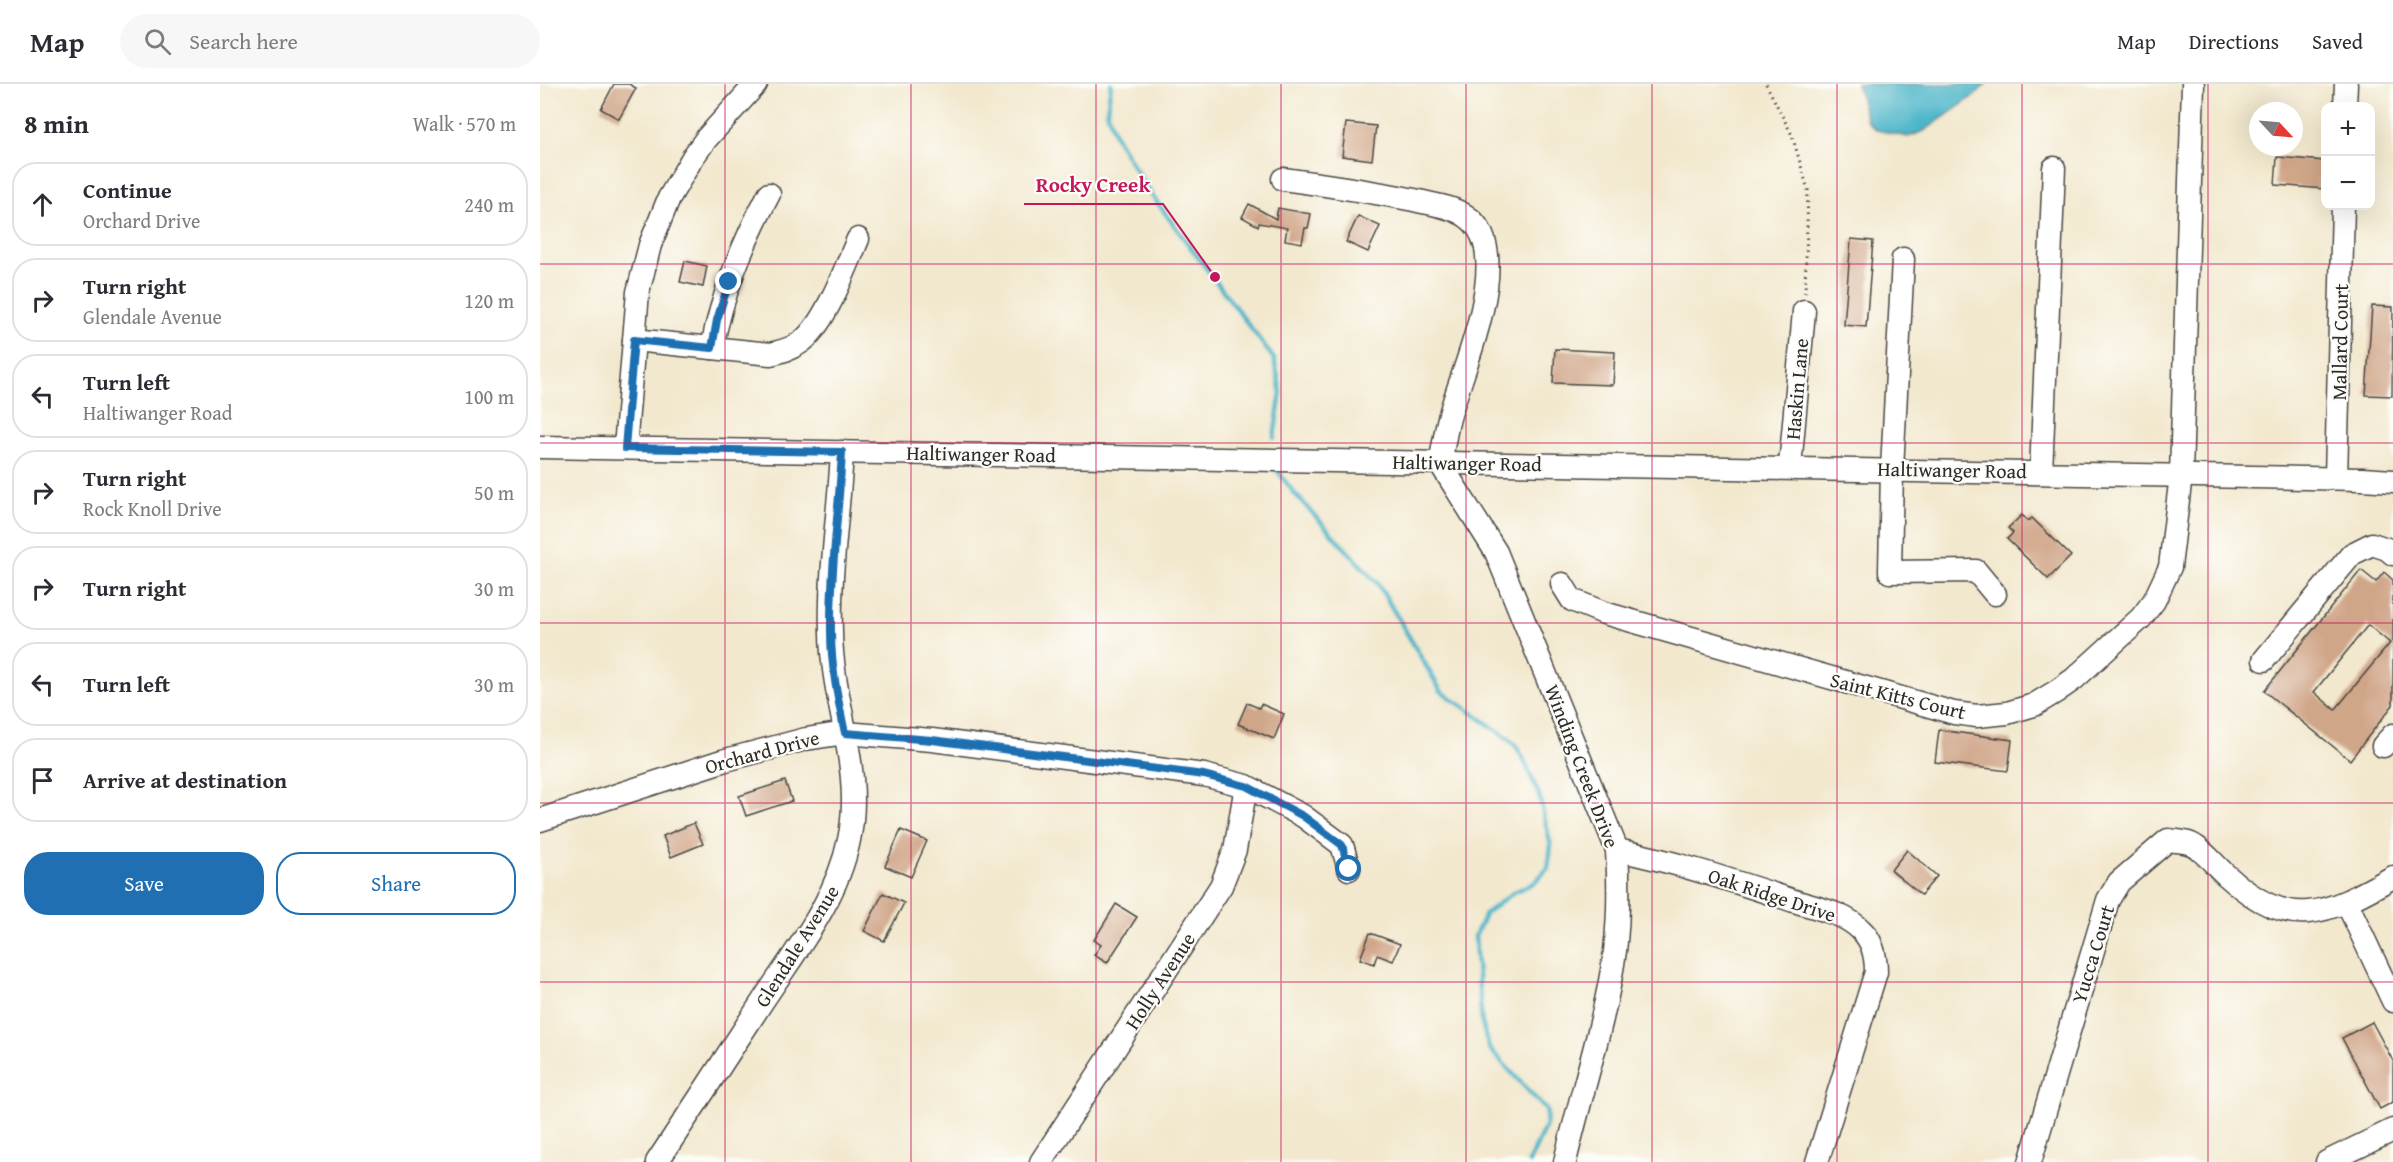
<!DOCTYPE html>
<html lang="en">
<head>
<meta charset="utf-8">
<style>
	:root { --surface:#fff; --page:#f7f7f7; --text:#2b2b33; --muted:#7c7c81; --line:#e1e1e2; --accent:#1f6fb2 }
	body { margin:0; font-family:"Gentium Book Plus",serif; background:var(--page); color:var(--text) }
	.controls { position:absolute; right:18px; top:18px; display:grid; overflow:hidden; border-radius:12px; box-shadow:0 6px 24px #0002 }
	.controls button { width:54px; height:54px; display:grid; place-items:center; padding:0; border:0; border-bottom:2px solid var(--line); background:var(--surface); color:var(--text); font:30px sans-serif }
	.compass { position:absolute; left:1709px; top:18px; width:54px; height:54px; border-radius:50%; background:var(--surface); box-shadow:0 6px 24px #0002; rotate:116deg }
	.stop { position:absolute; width:18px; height:18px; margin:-14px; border:4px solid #1f6fb2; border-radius:50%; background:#fff }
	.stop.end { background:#1f6fb2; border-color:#fff; box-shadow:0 2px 6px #0008 }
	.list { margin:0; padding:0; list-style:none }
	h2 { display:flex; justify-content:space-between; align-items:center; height:78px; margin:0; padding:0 24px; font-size:26px }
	h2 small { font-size:20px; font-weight:400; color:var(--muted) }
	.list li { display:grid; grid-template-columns:39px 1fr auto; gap:18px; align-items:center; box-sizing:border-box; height:84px; margin:0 12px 12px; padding:0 12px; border:2px solid var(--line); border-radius:24px }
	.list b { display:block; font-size:22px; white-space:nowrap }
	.list p { margin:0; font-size:20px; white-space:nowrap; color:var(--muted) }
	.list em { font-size:20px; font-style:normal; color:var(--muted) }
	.actions { display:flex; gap:12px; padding:18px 24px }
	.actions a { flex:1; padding:14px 0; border:2px solid var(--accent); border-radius:24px; text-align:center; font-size:21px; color:var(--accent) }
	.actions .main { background:var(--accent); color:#fff }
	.icon { flex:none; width:33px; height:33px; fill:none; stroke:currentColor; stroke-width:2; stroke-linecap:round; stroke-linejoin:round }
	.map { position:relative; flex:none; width:1853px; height:1078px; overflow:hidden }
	header { display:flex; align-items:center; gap:36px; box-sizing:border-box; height:84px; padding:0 30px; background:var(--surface); border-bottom:2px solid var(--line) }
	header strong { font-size:28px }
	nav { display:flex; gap:33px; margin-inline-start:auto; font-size:21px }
	.search { width:420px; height:54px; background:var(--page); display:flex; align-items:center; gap:15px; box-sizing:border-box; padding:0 21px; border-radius:33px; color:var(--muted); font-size:22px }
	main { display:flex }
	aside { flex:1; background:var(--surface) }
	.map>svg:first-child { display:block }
</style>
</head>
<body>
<header>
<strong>Map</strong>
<div class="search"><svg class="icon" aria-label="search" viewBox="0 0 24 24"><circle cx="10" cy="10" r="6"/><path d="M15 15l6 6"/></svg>Search here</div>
<nav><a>Map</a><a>Directions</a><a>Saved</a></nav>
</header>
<main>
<aside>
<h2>8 min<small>Walk · 570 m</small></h2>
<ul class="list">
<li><svg class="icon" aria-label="ahead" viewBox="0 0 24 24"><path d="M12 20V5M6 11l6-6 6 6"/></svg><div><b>Continue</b><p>Orchard Drive</p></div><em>240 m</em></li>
<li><svg class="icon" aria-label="right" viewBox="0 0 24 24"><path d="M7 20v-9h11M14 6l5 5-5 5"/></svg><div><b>Turn right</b><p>Glendale Avenue</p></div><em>120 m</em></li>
<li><svg class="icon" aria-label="left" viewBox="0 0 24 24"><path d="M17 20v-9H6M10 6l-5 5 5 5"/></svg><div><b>Turn left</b><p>Haltiwanger Road</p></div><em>100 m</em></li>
<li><svg class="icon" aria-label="right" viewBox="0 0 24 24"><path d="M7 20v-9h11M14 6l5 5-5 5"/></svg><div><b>Turn right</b><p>Rock Knoll Drive</p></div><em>50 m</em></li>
<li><svg class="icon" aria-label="right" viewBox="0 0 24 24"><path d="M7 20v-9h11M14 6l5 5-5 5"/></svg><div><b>Turn right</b></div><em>30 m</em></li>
<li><svg class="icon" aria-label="left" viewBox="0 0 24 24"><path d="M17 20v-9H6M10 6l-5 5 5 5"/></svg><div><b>Turn left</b></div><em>30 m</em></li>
<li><svg class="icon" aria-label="arrive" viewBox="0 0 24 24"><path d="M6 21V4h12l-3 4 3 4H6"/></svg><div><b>Arrive at destination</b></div></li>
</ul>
<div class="actions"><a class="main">Save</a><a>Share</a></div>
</aside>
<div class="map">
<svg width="1853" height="1078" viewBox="0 0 1853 1078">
	<rect width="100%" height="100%" fill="#fdfcf7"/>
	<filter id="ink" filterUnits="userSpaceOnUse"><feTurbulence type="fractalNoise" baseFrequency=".0167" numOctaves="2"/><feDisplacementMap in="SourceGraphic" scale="12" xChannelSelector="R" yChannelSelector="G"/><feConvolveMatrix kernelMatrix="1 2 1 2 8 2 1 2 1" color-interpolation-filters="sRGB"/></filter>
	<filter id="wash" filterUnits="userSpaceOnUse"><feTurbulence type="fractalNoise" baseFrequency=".008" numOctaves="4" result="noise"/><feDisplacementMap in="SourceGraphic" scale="24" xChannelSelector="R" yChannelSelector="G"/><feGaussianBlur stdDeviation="1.35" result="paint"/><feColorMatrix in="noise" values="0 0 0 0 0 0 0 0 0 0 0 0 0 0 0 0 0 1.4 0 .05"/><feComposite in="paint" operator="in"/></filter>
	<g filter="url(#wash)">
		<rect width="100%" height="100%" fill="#f2e8ce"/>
		<polygon fill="#4cb5c9" stroke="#3c707a" stroke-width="1.5" points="1317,0 1446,0 1434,12 1384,47 1368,53 1337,46 1327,37"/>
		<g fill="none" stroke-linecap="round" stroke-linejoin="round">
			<g stroke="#4cb5c9" stroke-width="4.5">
				<polyline points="571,0 567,27 575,51 590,77 613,113 734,275 741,308 734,353"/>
				<polyline points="735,384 755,410 838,500 901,607 965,652 977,663 985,678 999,711 1011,762 1008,784 994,799 974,808 945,830 935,852 936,869 942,939 949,964 1007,1027 1006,1041 989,1078"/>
			</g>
		</g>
		<g id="blocks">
			<g fill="#d0a689" fill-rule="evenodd">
				<polygon points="74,0 89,0 96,4 79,35 61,25"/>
				<polygon points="806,39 836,42 832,76 802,72"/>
				<polygon points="1737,73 1785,77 1785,105 1735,101"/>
				<polygon points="709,120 736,135 738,124 771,130 768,144 765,144 762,159 745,156 747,144 719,139 718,142 702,133"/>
				<polygon points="818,132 840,142 828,168 806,158"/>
				<polygon points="1311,155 1333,157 1326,243 1304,241"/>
				<polygon points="145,177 167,182 163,203 140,198"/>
				<polygon points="1832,222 1853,223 1852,312 1826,311"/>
				<polygon points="1015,265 1075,268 1073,301 1013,299"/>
				<polygon points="1482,431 1488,437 1492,434 1531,472 1508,495 1467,455 1473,449 1468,444"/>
				<path d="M1821,486L1836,498L1844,488L1853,496V621L1810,676L1724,607ZM1828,541L1850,559L1795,626L1774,608Z"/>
				<polygon points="707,619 719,624 721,620 744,630 734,655 698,640"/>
				<polygon points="1399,646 1472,656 1468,687 1395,678"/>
				<polygon points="245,697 252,717 206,732 199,712"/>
				<polygon points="154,739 163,760 131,773 123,752"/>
				<polygon points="361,746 387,757 371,793 345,782"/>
				<polygon points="1367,766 1397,792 1381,811 1351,786"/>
				<polygon points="343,809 364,819 344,857 324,847"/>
				<polygon points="576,820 597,833 567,879 554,871 561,861 554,856"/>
				<polygon points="830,849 860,860 853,877 837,871 834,880 820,875"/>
				<polygon points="1832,938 1853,977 1853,1018 1840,1025 1802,954"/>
			</g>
		</g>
	</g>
	<g filter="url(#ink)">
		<use href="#blocks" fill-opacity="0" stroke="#494743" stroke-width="1.5"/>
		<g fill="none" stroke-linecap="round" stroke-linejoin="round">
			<defs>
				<g id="minor">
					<polyline points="1805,22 1806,0"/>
					<path d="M743,95C787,101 830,107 874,116C890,120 911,122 926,132C979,166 919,291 908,338C905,351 903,365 900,379L956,468L1077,766C1079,800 1079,833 1075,867C1065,939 1041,1008 1025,1078"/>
					<polyline points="1363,175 1352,385 1350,488 1436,487 1455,510"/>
					<path d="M94,256L231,270C242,267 252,265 261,258C285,241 306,183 318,155"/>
					<path d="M172,264C182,209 203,160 229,110"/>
					<polyline points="0,363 1822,395 1853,397"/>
					<polyline points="85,364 98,208 110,161 129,114 153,73 166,55 216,0"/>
					<polyline points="1250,383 1264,227"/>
					<polyline points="1501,388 1514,84"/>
					<polyline points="1796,394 1803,122"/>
					<polyline points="1022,500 1032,516 1064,529 1414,629 1437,632 1467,629 1494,621 1517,607 1534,595 1601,534 1614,517 1630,483 1641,391 1653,0"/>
					<polyline points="1724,576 1812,470 1832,460 1847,465 1853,470"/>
					<polyline points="1843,662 1853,651"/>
					<polyline points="0,736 182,677 266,655 305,649 392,656 664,691 706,702 763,732 802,761 809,785"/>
					<path d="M1077,766C1137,778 1196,798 1254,817C1276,824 1305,829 1321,846C1333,857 1336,872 1336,888L1277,1078"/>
					<polyline points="1807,819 1853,917"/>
					<path d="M117,1078C153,1024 189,969 224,915C257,865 297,815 309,756C324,686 292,619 291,549C289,489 299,428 302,368"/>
					<polyline points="501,1078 681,802 695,766 706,702"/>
					<path d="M1490,1078L1568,816L1579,798L1628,756C1635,757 1645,757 1651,760C1661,764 1677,783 1686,791C1750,849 1785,831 1853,793"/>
					<polyline points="1787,1078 1853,1046"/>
				</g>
			</defs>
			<use href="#minor" stroke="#494743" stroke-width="25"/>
			<polyline stroke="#494743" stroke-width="3" stroke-dasharray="1.5 4.5" stroke-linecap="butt" points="1226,0 1252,51 1268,106 1265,209"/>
			<use href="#minor" stroke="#fff" stroke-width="22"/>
		</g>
	</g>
	<g fill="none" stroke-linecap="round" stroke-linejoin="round" filter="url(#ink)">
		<path stroke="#1f6fb2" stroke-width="8" d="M189,198L177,236L172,264L94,256L85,364L302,368C299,428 290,488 291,548C291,582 298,616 305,649L392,656L664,691L706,702L763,732L802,761L809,785"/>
	</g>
	<path fill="none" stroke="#c2185b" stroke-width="1.5" stroke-opacity="0.55" d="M185,0V1078M371,0V1078M556,0V1078M741,0V1078M926,0V1078M1112,0V1078M1297,0V1078M1482,0V1078M1668,0V1078M0,180H1853M0,359H1853M0,539H1853M0,719H1853M0,898H1853"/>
	<g text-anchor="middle" stroke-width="4.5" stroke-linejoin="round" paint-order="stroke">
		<g font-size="20" fill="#2b2b2b" stroke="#fdfcf7">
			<text transform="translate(1800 258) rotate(-89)" y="7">Mallard Court</text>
			<text transform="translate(1257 305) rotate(-85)" y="7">Haskin Lane</text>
			<text transform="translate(441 370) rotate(1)" y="7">Haltiwanger Road</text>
			<text transform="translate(927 379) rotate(1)" y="7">Haltiwanger Road</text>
			<text transform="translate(1412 386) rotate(1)" y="7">Haltiwanger Road</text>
			<text transform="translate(1358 612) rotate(14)" y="7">Saint Kitts Court</text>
			<text transform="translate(222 668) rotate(-15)" y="7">Orchard Drive</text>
			<text transform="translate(1042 682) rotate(69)" y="7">Winding Creek Drive</text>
			<text transform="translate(1232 811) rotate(18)" y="7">Oak Ridge Drive</text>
			<text transform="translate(257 862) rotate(-58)" y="7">Glendale Avenue</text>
			<text transform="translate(1553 870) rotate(-73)" y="7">Yucca Court</text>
			<text transform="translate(620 897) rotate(-57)" y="7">Holly Avenue</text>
		</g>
	</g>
	<path fill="none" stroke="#c2185b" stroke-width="2" d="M675 193L623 120H484"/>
	<circle fill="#c2185b" stroke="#fdfcf7" stroke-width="2" cx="675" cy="193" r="6"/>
	<g font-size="21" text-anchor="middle" font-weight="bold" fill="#c2185b" stroke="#fdfcf7" stroke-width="4.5" stroke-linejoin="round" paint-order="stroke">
		<text x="553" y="108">Rocky Creek</text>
	</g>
</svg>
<div class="controls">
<button>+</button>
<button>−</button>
</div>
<svg class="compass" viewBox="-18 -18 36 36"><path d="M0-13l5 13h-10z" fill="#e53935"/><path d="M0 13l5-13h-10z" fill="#7c7c81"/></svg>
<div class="stop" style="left:809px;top:785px"></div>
<div class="stop end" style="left:189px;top:198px"></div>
</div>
</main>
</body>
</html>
